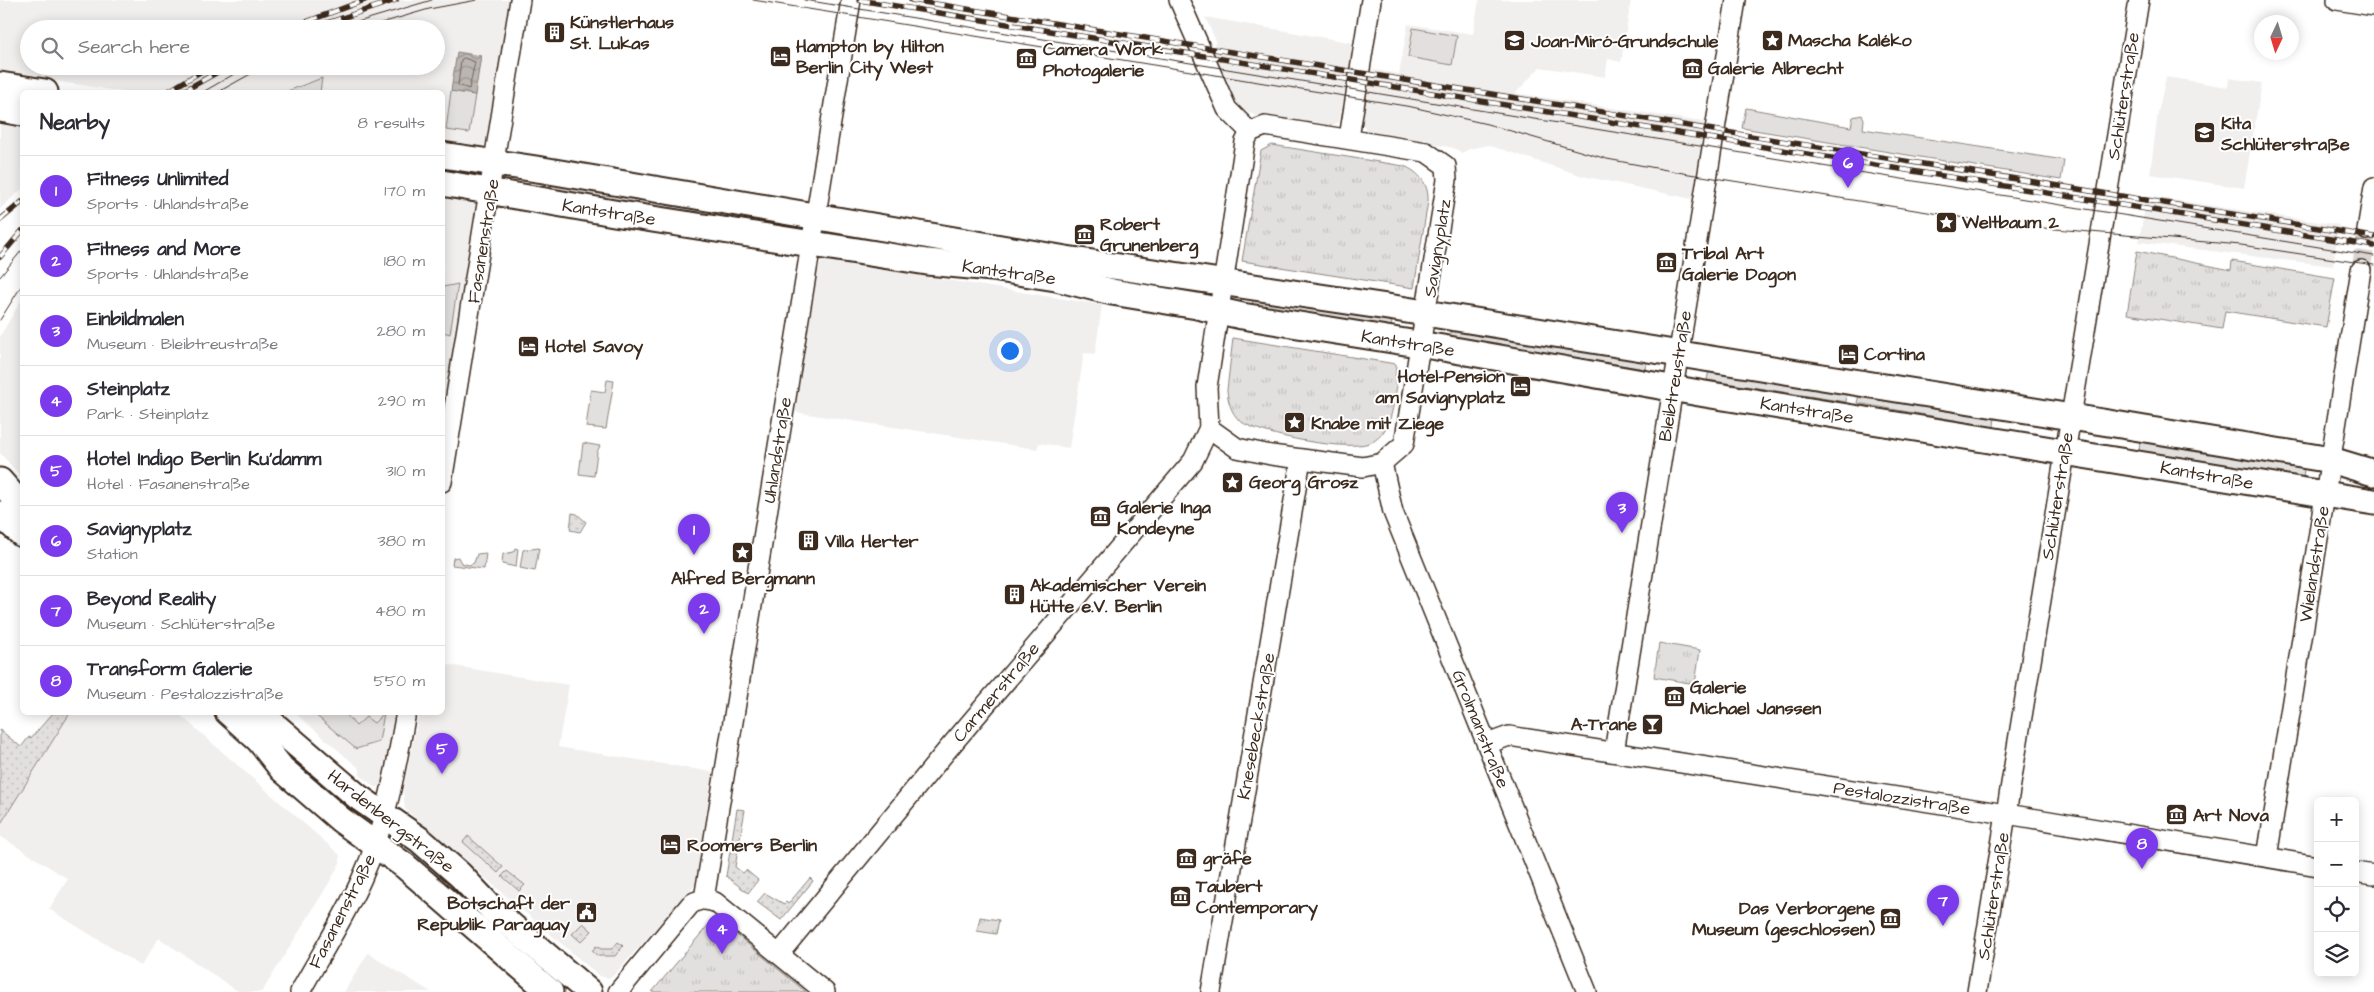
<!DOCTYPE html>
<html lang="en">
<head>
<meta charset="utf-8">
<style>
	:root { --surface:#fff; --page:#f7f7f7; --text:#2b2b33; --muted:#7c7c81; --line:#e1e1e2; --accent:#7c3aed }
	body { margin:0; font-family:"Architects Daughter",sans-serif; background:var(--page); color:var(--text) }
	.controls { position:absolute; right:15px; bottom:15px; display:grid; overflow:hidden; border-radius:8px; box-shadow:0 2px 12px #0003 }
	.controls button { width:45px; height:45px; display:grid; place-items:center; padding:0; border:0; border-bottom:1px solid var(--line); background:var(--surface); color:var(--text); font:25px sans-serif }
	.compass { position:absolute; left:2254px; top:15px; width:45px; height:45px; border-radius:50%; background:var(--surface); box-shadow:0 2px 12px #0003; rotate:184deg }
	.you { position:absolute; left:1009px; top:350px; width:18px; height:18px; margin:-12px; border:4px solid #fff; border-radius:50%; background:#1a73e8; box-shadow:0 0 0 8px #1a73e833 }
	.badge { display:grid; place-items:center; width:32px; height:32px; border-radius:50%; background:var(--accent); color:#fff; font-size:16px; font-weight:700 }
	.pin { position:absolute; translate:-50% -41px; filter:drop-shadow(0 1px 2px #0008) }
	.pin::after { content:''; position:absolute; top:26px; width:18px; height:15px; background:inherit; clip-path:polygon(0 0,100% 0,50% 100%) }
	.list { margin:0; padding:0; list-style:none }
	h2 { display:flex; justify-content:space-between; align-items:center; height:65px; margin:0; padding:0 20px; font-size:21px }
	h2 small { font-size:16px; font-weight:400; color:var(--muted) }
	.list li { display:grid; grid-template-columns:32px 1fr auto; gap:15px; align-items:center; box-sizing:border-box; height:70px; padding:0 20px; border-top:1px solid var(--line) }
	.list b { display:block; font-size:19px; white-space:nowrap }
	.list p { margin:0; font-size:16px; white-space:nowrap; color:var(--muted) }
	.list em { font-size:16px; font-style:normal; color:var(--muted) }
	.icon { flex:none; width:28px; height:28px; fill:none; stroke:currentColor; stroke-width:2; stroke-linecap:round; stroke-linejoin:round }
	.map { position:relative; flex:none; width:2374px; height:992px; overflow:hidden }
	.search { position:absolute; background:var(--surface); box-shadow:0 2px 12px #0003; left:20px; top:20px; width:425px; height:55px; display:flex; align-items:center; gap:12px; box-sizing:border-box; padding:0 18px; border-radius:28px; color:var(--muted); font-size:19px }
	.panel { position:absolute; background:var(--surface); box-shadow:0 2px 12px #0003; left:20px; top:90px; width:425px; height:625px; border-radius:8px }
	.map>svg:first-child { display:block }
</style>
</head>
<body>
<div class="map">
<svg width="2374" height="992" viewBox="0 0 2374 992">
	<defs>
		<pattern id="park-tufts" width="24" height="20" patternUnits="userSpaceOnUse" patternTransform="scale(1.25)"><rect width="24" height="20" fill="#e2e0de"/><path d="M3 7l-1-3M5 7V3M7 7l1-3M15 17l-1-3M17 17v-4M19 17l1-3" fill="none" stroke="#c3c0be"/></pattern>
		<pattern id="garden-dots" width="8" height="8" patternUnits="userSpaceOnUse" patternTransform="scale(1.25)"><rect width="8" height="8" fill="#e2e0de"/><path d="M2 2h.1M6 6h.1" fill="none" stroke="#c3c0be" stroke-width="1.8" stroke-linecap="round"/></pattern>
		<pattern id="water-waves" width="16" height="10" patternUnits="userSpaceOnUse" patternTransform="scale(1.25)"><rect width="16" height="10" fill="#bcb6b3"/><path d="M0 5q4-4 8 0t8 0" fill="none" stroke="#9a9491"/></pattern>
	</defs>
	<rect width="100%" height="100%" fill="#fff"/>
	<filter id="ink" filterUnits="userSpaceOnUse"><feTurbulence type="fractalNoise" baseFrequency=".02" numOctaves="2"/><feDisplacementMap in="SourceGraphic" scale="10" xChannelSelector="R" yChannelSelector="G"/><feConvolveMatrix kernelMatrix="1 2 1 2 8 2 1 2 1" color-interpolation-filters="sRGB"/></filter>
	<g filter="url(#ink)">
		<g fill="#f1efee" fill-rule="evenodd">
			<path d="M0,0H509L488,138L487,143L480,147L443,142L442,92H124L0,72ZM29,29H436V66H29Z"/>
			<polygon points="1479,0 1631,0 1621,62 1608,59 1605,77 1540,67 1516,93 1514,93 1704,122 1696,179 1700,180 1699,190 1693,194 1692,199 1583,176 1488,145 1469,149 1462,153 1454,148 1367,132 1362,122 1370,69 1399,74 1408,24 1473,34"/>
			<polygon points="1205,17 1354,43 1339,122 1329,127 1259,117 1243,110 1234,103 1211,51 1216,41"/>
			<polygon points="2166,77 2228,87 2229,78 2262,83 2244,188 2150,174 2158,113"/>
			<polygon points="0,124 22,127 22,189 0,209"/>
			<polygon points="443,196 468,200 475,205 477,212 443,419"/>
			<polygon points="2147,196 2339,225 2333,266 2139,242"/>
			<polygon points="823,260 1102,305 1095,354 1084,353 1069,448 1039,443 1037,449 794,412 817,268"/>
			<polygon points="22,299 22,478 0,453 0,336"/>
			<polygon points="443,664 569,685 558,747 713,772 695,885 613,976 607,978 599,976 405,809 403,791 419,713 442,712"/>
			<polygon points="70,713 178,713 340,855 340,863 329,883 262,992 239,992 159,938 141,966 49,909 68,879 0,836 0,825"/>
			<polygon points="295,713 394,713 385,770 379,787 374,787 365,779 360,775 360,769"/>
			<polygon points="368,953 377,959 431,992 344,992"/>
		</g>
		<g fill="#e2e0de" stroke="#8e857e">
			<polygon points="1413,28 1457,36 1452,65 1408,57"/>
			<polygon points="322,78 320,92 285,92"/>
			<polygon points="451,91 475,95 469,133 446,130"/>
			<polygon points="1746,108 1851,127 1853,117 1862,115 1864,119 1863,129 2064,160 2061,180 1742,128"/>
			<polygon points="550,183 752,215 751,223 548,191"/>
			<polygon points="458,284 450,334 443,332 443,287"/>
			<polygon points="1253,297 1392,319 1391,328 1252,306"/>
			<polygon points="1452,329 1647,361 1645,369 1450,337"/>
			<polygon points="1709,370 1847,392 1846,402 1707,380"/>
			<polygon points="607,380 614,381 606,429 586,427 591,390 605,392"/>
			<polygon points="1859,395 1995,415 1994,427 1857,403"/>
			<polygon points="2140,441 2304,468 2303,479 2139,451"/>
			<polygon points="583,443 600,446 597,452 594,476 579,474"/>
			<polygon points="515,548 518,549 516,567 502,564 503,554 514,552"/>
			<polygon points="539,548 535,571 520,568 523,550"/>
			<polygon points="486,553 484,569 452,565 453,558 458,557 461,563 469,565 474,563 477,554"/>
			<polygon points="313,713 345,713 356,726 366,717 374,723 384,713 379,742 356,749"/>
		</g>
		<g fill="url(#park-tufts)" stroke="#8e857e">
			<path d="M1272,145L1404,166C1419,172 1429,184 1428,201L1414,288L1242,261L1261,151Z"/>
			<polygon points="2137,251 2231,270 2232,261 2335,278 2326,327 2225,311 2222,329 2127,314"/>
			<path d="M1233,338L1396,364L1395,384L1397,386C1393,405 1392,429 1374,441C1354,454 1259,435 1240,421C1231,413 1228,401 1227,390Z"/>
			<polygon points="1659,643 1700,650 1695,684 1654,677"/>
			<polygon points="715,917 806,992 652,992"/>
			<polygon points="980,917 999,920 996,934 977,931"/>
		</g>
		<g fill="url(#garden-dots)" stroke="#8e857e">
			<polygon points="572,513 577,514 586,522 580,532 570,530"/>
			<polygon points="53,713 70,713 0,825 0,730 21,747 29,737 31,738"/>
			<polygon points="737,809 745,810 735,867 743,873 746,870 758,880 748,893 726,876"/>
			<polygon points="468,836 503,867 498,873 463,842"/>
			<polygon points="507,871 525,885 519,891 502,876"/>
			<polygon points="810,878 813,881 781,920 757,902 765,893 784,904 786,902 788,904"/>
			<polygon points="583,923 592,931 581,942 572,934"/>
			<polygon points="618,942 623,946 615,956 598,956 592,951 596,946 601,949 612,949"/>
		</g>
		<polygon fill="url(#water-waves)" stroke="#887e77" points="457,52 481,56 475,95 451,91"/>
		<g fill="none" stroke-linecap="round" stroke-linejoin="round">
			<polygon stroke="#6f625a" stroke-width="1" points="464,58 475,62 469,89 458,85 461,60"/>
			<polyline stroke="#d8d4d2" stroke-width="19" stroke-dasharray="19 9" stroke-linecap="butt" points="2361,270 2367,230"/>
			<defs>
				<g id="minor">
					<polyline points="1179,0 1227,109 1250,132"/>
					<polyline points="2337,0 2374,6"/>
					<polygon points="1265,126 1426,152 1446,166 1447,180 1404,444 1382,463 1363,467 1271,455 1237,448 1209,428 1207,387 1245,142 1250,132"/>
					<polyline points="1349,138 1371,0"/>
					<polyline points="2367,230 2374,187"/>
					<polyline points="1382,463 1393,512 1587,992"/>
					<polyline points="442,482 520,0"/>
					<polyline points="1487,744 1509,736 2025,817 2318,866"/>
					<polyline points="1614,752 1736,0"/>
					<polyline points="2267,857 2361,270"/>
					<polyline points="2355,872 2374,875"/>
					<polyline points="704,899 851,0"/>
					<polyline points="779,954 948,749 1193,461 1209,428"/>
					<path d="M300,992C320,955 345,917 362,878C386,825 396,769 406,712"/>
					<path d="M618,992L690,905C698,898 705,900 715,902L825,992"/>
					<polyline points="1211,992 1301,459"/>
					<polyline points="1977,992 2139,0"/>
				</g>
				<g id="major">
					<polyline points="0,85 45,92"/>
					<polyline points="0,109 22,113"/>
					<polyline points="442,155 543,170 1066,259 1394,308 2133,427 2331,460 2374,473"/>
					<polyline points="442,183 614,213 927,262 992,268 1056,278 1112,292 1197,306 1242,316 1443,348 1705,394 2374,502"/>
					<polyline points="0,481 22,506"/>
					<polyline points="0,514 22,534"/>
					<polyline points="228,712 259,740 282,769 341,820 405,866 550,992"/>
					<polyline points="259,712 358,797 420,840 460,875 493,910 589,992"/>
				</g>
			</defs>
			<use href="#minor" stroke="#3b2a1e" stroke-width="22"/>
			<use href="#major" stroke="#3b2a1e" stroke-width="29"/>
			<use href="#minor" stroke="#fff" stroke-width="19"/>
			<use href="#major" stroke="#fff" stroke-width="25"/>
			<g stroke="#3b2a1e" stroke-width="1">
				<polyline points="753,0 1412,107 1487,124 1607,159 1683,173 2009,225 2241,245 2374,265"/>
				<polyline points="804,0 2374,256"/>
				<polyline points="334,29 432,0"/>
				<polyline points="361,29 429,9 477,0"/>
				<polyline points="203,92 248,66"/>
				<polyline points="218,92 265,66"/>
				<polyline points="0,277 22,250"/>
				<polyline points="0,320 22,285"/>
			</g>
			<defs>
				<g id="rail">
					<polyline points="859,0 2374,246"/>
					<polyline points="911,0 2374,237"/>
					<polyline points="287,29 365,0"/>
					<polyline points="309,29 396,0"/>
					<polyline points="167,92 210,66"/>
					<polyline points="182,92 228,66"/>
					<polyline points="0,220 22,202"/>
					<polyline points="0,257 22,231"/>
				</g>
			</defs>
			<use href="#rail" stroke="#3b2a1e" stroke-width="5.5"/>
			<use href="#rail" stroke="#fff" stroke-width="4" stroke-dasharray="11" stroke-linecap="butt"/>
		</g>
	</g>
	<defs>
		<symbol id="building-square" viewBox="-11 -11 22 22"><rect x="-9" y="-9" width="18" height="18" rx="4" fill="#3b2a1e" stroke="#fff"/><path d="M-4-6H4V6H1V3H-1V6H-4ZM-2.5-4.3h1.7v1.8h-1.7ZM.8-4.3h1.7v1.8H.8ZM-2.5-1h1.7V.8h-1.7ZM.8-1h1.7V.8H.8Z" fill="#fff"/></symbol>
		<symbol id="sight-square" viewBox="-11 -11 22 22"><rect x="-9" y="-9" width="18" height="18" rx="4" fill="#3b2a1e" stroke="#fff"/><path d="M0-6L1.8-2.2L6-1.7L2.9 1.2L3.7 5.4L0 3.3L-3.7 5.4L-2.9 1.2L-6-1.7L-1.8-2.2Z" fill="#fff"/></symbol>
		<symbol id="school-square" viewBox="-11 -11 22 22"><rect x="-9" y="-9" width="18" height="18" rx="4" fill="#3b2a1e" stroke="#fff"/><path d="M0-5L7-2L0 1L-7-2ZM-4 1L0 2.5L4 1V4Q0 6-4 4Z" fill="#fff"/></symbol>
		<symbol id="hotel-square" viewBox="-11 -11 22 22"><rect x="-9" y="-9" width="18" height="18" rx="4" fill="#3b2a1e" stroke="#fff"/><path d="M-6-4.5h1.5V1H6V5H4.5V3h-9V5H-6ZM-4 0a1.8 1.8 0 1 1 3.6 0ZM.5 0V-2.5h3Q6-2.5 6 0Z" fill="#fff"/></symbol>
		<symbol id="museum-square" viewBox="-11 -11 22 22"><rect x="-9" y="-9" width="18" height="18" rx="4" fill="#3b2a1e" stroke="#fff"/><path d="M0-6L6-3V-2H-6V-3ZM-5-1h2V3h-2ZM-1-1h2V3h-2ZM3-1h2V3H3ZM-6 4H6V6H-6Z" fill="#fff"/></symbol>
		<symbol id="bar-square" viewBox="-11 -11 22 22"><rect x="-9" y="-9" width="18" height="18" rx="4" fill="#3b2a1e" stroke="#fff"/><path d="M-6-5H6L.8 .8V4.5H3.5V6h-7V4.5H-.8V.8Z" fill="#fff"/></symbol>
		<symbol id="civic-square" viewBox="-11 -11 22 22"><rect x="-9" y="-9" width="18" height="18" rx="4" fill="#3b2a1e" stroke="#fff"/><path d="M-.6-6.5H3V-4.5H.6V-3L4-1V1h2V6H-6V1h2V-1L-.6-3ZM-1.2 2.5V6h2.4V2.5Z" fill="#fff"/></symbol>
	</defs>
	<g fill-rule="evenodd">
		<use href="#building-square" x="542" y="20" width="25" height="25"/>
		<use href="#sight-square" x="1760" y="28" width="25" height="25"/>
		<use href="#school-square" x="1502" y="28" width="25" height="25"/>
		<use href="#hotel-square" x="768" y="44" width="25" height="25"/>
		<use href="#museum-square" x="1014" y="46" width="25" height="25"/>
		<use href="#museum-square" x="1680" y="56" width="25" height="25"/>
		<use href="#school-square" x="2192" y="120" width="25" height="25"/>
		<use href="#sight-square" x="1934" y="210" width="25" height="25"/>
		<use href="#museum-square" x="1072" y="222" width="25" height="25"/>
		<use href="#museum-square" x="1654" y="250" width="25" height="25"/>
		<use href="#hotel-square" x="516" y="334" width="25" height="25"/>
		<use href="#hotel-square" x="1836" y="342" width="25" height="25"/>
		<use href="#hotel-square" x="1508" y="374" width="25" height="25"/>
		<use href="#sight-square" x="1282" y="410" width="25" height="25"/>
		<use href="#sight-square" x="1220" y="470" width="25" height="25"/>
		<use href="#museum-square" x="1088" y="504" width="25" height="25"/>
		<use href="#building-square" x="796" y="528" width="25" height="25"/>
		<use href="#sight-square" x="730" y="540" width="25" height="25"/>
		<use href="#building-square" x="1002" y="582" width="25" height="25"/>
		<use href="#museum-square" x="1662" y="684" width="25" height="25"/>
		<use href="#bar-square" x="1640" y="712" width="25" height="25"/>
		<use href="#museum-square" x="2164" y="802" width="25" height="25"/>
		<use href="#hotel-square" x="658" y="832" width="25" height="25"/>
		<use href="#museum-square" x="1174" y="846" width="25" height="25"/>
		<use href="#museum-square" x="1168" y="884" width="25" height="25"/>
		<use href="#civic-square" x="574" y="900" width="25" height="25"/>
		<use href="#museum-square" x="1878" y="906" width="25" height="25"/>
	</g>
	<g text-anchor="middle" stroke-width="4" stroke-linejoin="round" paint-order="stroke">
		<g font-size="18" font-weight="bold" fill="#3b2a1e" stroke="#fff" text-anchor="start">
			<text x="570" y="28">Künstlerhaus<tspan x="570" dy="21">St. Lukas</tspan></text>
			<text x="1788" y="46">Mascha Kaléko</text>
			<text x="1531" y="47">Joan-Miró-Grundschule</text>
			<text x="796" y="52">Hampton by Hilton<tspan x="796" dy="21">Berlin City West</tspan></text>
			<text x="1043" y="55">Camera Work<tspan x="1043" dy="21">Photogalerie</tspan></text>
			<text x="1708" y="74">Galerie Albrecht</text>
			<text x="2221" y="129">Kita<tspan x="2221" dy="21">Schlüterstraße</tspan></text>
			<text x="1962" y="228">Weltbaum 2</text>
			<text x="1100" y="230">Robert<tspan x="1100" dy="21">Grunenberg</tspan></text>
			<text x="1682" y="259">Tribal Art<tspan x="1682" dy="21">Galerie Dogon</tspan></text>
			<text x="545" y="352">Hotel Savoy</text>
			<text x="1864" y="360">Cortina</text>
			<text x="1505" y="382" text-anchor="end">Hotel-Pension<tspan x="1505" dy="21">am Savignyplatz</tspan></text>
			<text x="1311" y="429">Knabe mit Ziege</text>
			<text x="1249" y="488">Georg Grosz</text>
			<text x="1117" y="513">Galerie Inga<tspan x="1117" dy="21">Kondeyne</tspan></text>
			<text x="825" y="547">Villa Herter</text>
			<text x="743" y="584" text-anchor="middle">Alfred Bergmann</text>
			<text x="1030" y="591">Akademischer Verein<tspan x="1030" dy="21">Hütte e.V. Berlin</tspan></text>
			<text x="1690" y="693">Galerie<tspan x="1690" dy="21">Michael Janssen</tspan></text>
			<text x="1637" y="730" text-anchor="end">A-Trane</text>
			<text x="2193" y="821">Art Nova</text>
			<text x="687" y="851">Roomers Berlin</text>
			<text x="1203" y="864">gräfe</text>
			<text x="1196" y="892">Taubert<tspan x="1196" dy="21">Contemporary</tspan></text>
			<text x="570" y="909" text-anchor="end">Botschaft der<tspan x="570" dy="21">Republik Paraguay</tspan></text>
			<text x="1875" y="914" text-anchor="end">Das Verborgene<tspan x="1875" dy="21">Museum (geschlossen)</tspan></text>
		</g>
		<g font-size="18" fill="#3b2a1e" stroke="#fff">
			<text transform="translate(2123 96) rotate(-81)" y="6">Schlüterstraße</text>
			<text transform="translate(609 212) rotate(9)" y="6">Kantstraße</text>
			<text transform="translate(483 241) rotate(-81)" y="6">Fasanenstraße</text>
			<text transform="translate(1437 248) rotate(-81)" y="6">Savignyplatz</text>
			<text transform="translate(1009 272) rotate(8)" y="6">Kantstraße</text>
			<text transform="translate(1408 343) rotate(9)" y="6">Kantstraße</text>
			<text transform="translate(1675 376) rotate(-81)" y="6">Bleibtreustraße</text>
			<text transform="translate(1807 410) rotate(9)" y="6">Kantstraße</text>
			<text transform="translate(777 450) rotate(-81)" y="6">Uhlandstraße</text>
			<text transform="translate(2207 475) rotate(10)" y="6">Kantstraße</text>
			<text transform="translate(2057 496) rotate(-81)" y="6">Schlüterstraße</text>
			<text transform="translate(2314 564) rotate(-81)" y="6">Wielandstraße</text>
			<text transform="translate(996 692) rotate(-50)" y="6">Carmerstraße</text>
			<text transform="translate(1256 726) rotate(-80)" y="6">Knesebeckstraße</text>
			<text transform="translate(1481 729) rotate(68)" y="6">Grolmanstraße</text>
			<text transform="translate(1902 798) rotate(9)" y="6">Pestalozzistraße</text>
			<text transform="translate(391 821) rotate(38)" y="6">Hardenbergstraße</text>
			<text transform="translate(1993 896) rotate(-81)" y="6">Schlüterstraße</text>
			<text transform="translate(342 911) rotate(-63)" y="6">Fasanenstraße</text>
		</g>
	</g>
</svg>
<div class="controls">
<button>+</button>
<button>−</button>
<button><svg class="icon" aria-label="locate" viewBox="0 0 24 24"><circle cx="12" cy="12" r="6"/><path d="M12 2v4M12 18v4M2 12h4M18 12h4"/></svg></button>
<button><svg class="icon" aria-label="layers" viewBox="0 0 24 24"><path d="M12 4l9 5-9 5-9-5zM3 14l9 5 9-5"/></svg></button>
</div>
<svg class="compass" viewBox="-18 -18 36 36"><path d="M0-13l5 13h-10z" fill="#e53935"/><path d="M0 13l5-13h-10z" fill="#7c7c81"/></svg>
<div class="you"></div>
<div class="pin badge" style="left:694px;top:555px">1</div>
<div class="pin badge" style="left:704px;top:634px">2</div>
<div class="pin badge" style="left:1622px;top:533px">3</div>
<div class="pin badge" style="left:722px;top:954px">4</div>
<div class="pin badge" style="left:442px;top:774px">5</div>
<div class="pin badge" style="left:1848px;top:188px">6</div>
<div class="pin badge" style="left:1943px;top:926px">7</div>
<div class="pin badge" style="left:2142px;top:869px">8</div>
<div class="search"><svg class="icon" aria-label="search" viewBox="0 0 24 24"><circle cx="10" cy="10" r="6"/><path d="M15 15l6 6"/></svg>Search here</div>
<section class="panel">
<h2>Nearby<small>8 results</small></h2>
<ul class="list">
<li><span class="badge">1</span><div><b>Fitness Unlimited</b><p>Sports · Uhlandstraße</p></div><em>170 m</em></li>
<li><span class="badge">2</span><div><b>Fitness and More</b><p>Sports · Uhlandstraße</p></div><em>180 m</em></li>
<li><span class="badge">3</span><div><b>Einbildmalen</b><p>Museum · Bleibtreustraße</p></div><em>280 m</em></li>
<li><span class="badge">4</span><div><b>Steinplatz</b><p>Park · Steinplatz</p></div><em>290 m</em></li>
<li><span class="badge">5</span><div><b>Hotel Indigo Berlin Ku'damm</b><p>Hotel · Fasanenstraße</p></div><em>310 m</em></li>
<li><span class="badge">6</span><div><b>Savignyplatz</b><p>Station</p></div><em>380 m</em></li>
<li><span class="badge">7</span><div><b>Beyond Reality</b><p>Museum · Schlüterstraße</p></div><em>480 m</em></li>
<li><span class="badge">8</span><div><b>Transform Galerie</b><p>Museum · Pestalozzistraße</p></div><em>550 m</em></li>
</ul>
</section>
</div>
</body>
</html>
